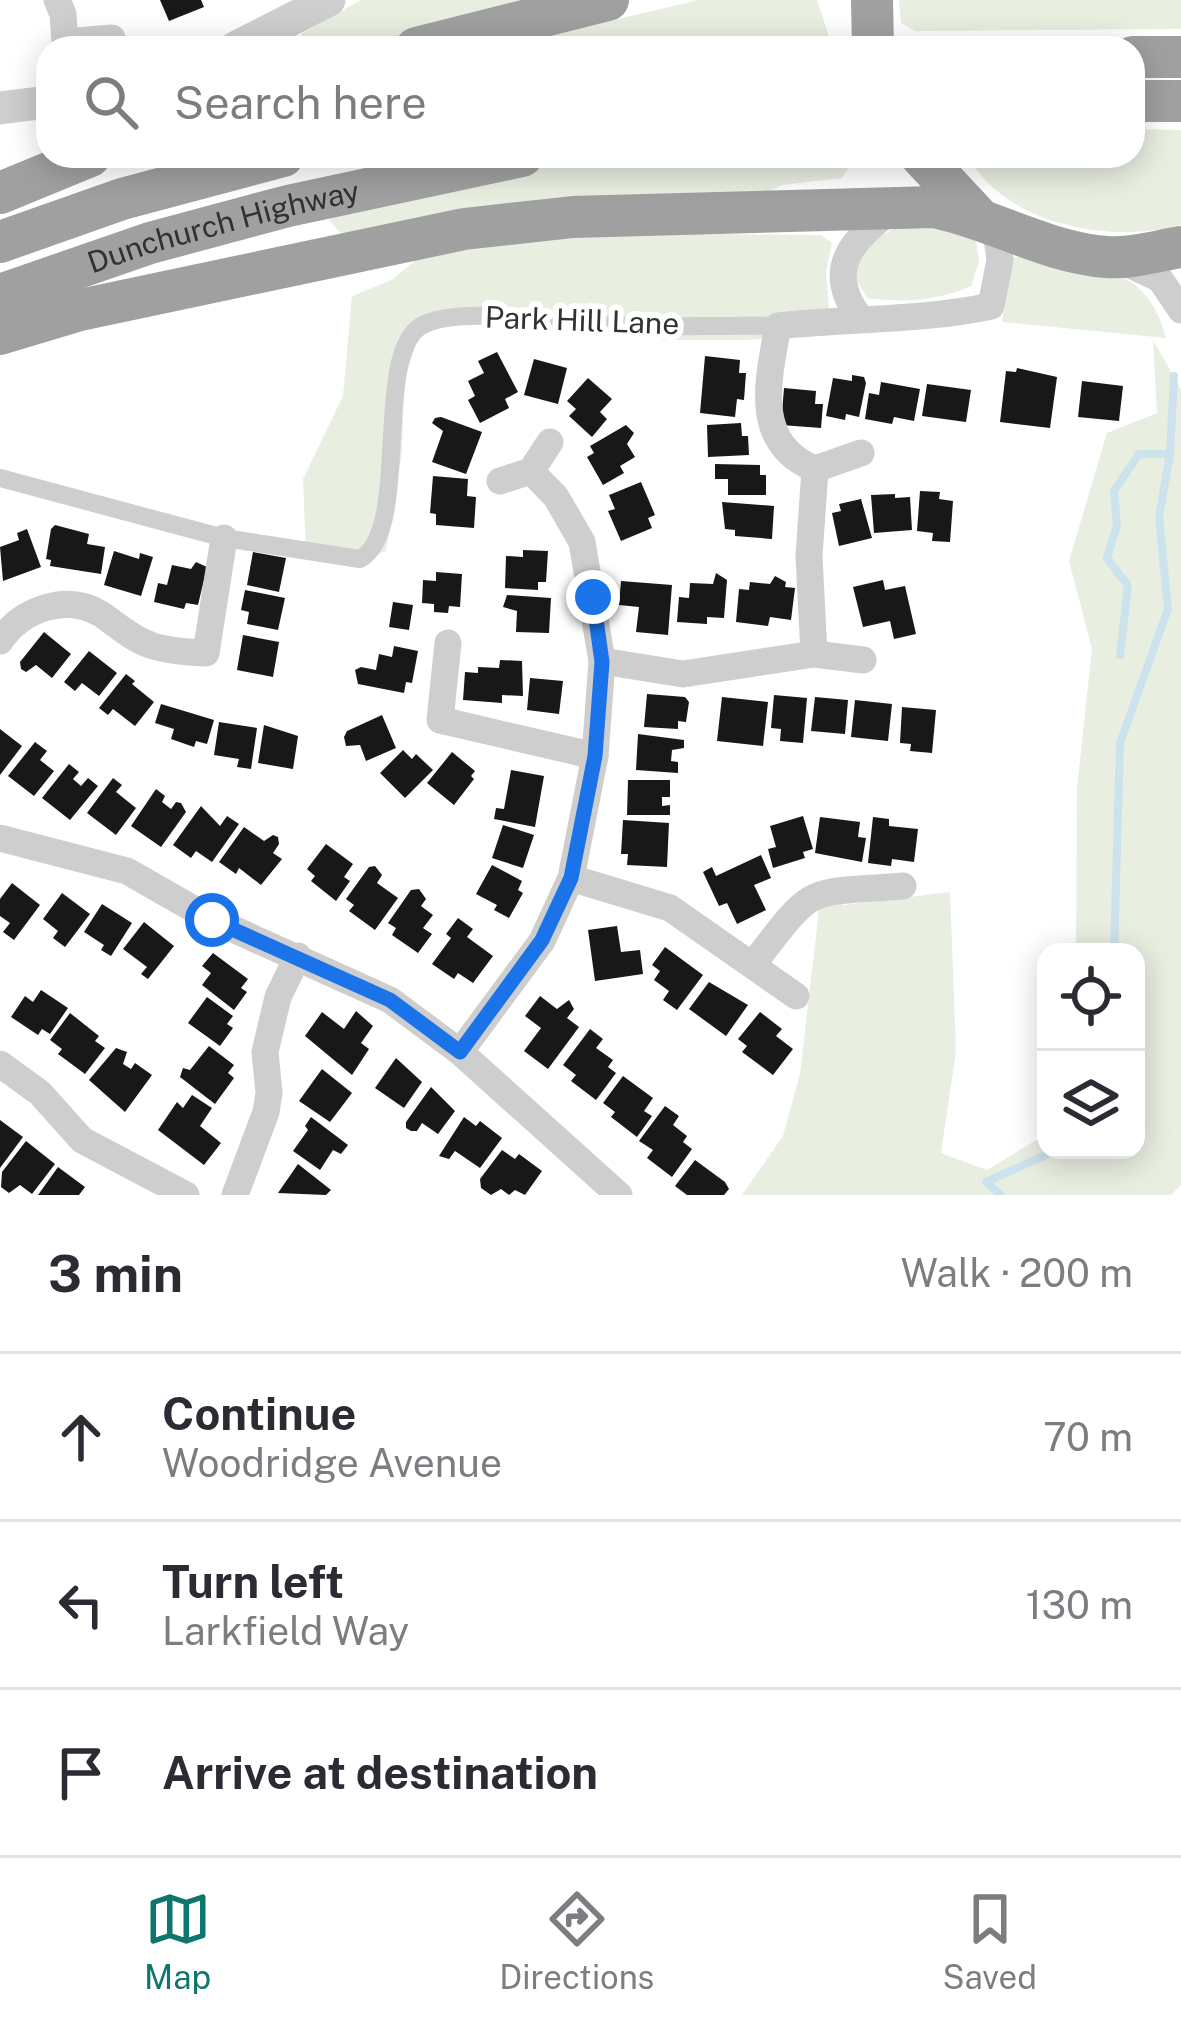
<!DOCTYPE html>
<html lang="en">
<head>
<meta charset="utf-8">
<style>
	:root { --surface:#fff; --page:#f7f7f7; --text:#2b2b33; --muted:#7c7c81; --line:#e1e1e2; --accent:#0f766e }
	body { margin:0; font-family:"Public Sans",sans-serif; background:var(--page); color:var(--text) }
	.controls { position:absolute; right:36px; bottom:36px; display:grid; overflow:hidden; border-radius:24px; box-shadow:0 6px 30px #0003 }
	.controls button { width:108px; height:108px; display:grid; place-items:center; padding:0; border:0; border-bottom:3px solid var(--line); background:var(--surface); color:var(--text); font:60px sans-serif }
	.stop { position:absolute; width:36px; height:36px; margin:-27px; border:9px solid #1a73e8; border-radius:50%; background:#fff }
	.stop.end { background:#1a73e8; border-color:#fff; box-shadow:0 3px 12px #0008 }
	.list { margin:0; padding:0; list-style:none }
	h2 { display:flex; justify-content:space-between; align-items:center; height:156px; margin:0; padding:0 48px; font-size:51px }
	h2 small { font-size:39px; font-weight:400; color:var(--muted) }
	.list li { display:grid; grid-template-columns:78px 1fr auto; gap:36px; align-items:center; box-sizing:border-box; height:168px; padding:0 48px; border-top:3px solid var(--line) }
	.list b { display:block; font-size:45px; white-space:nowrap }
	.list p { margin:0; font-size:39px; white-space:nowrap; color:var(--muted) }
	.list em { font-size:39px; font-style:normal; color:var(--muted) }
	.icon { flex:none; width:66px; height:66px; fill:none; stroke:currentColor; stroke-width:2; stroke-linecap:round; stroke-linejoin:round }
	.map { position:relative; flex:none; width:1181px; height:1195px; overflow:hidden }
	.search { position:absolute; background:var(--surface); box-shadow:0 6px 30px #0003; left:36px; right:36px; top:36px; height:132px; display:flex; align-items:center; gap:30px; box-sizing:border-box; padding:0 42px; border-radius:36px; color:var(--muted); font-size:45px }
	.sheet { height:660px; background:var(--surface) }
	nav { display:flex; justify-content:space-around; align-items:center; box-sizing:border-box; height:168px; border-top:3px solid var(--line); background:var(--surface); font-size:33px; color:var(--muted) }
	nav a { display:grid; justify-items:center; gap:6px }
	nav .on { color:var(--accent) }
	.map>svg:first-child { display:block }
</style>
</head>
<body>
<div class="map">
<svg width="1181" height="1195" viewBox="0 0 1181 1195">
	<rect width="100%" height="100%" fill="#fff"/>
	<g fill="#e8eee0">
		<polygon points="361,0 552,0 356,48 306,48 301,34"/>
		<polygon points="699,0 817,0 831,43 789,48 494,48"/>
		<polygon points="899,0 1181,0 1181,29 915,31 901,23"/>
		<path d="M1133,129L1181,130V225C1110,244 1005,225 968,156H1133Z"/>
		<polygon points="573,156 857,156 842,178 782,185 758,198 344,237 327,217 405,190"/>
		<path d="M911,223L948,229L976,240L979,262L971,286C938,301 903,303 867,298L855,277C862,244 879,233 911,223Z"/>
		<polygon points="602,233 821,235 832,243 826,272 829,308 786,338 745,340 666,340 457,318 422,325 404,382 402,453 386,551 360,559 306,552 303,479 343,396 352,296 392,280 430,248"/>
		<path d="M1027,256C1090,267 1148,263 1166,338L1002,322L1013,258Z"/>
		<polygon points="1153,340 1181,389 1181,1185 1171,1195 742,1195 783,1136 800,1074 820,901 845,905 950,892 956,1051 941,1153 987,1170 1038,1139 1046,1102 1046,1150 1136,1150 1136,952 1076,952 1077,787 1092,649 1069,561 1107,433 1157,413"/>
	</g>
	<g fill="none" stroke-linecap="round" stroke-linejoin="round">
		<g stroke="#cce2ed" stroke-width="8">
			<polyline points="1120,655 1128,586 1107,558 1117,525 1114,491 1139,454 1170,454"/>
			<polyline points="1114,952 1120,743 1168,609 1159,517 1170,454 1174,376"/>
			<polyline points="1001,1195 986,1182 1057,1150"/>
		</g>
	</g>
	<g fill="#181818">
		<polygon points="160,0 201,0 204,7 169,21"/>
		<polygon points="497,352 518,392 505,399 509,408 480,423 468,400 475,396 468,381 484,373 478,361"/>
		<polygon points="705,356 740,360 739,373 746,373 744,400 737,399 735,417 700,413"/>
		<polygon points="534,359 567,368 558,404 524,395"/>
		<polygon points="1017,368 1057,377 1050,428 1000,422 1006,371 1016,372"/>
		<polygon points="852,375 864,377 866,383 859,417 846,414 845,420 826,416 833,378 852,381"/>
		<polygon points="588,378 612,399 600,412 607,419 592,437 569,416 576,409 567,401"/>
		<polygon points="1082,381 1123,386 1119,421 1078,417"/>
		<polygon points="881,382 920,389 914,421 894,417 892,424 865,419 869,393 879,395"/>
		<polygon points="927,384 971,390 966,422 922,416"/>
		<polygon points="784,388 816,391 815,404 823,404 821,428 781,425"/>
		<polygon points="441,417 482,432 466,474 432,462 443,431 432,423 435,418"/>
		<polygon points="741,423 742,436 748,436 749,455 708,457 707,425"/>
		<polygon points="626,425 634,433 627,444 635,457 620,466 624,473 603,485 587,457 594,453 590,446"/>
		<polygon points="715,464 760,465 760,475 766,475 766,495 728,495 728,479 715,479"/>
		<polygon points="433,476 468,479 467,496 476,497 474,528 436,525 436,514 430,513"/>
		<polygon points="641,482 655,515 648,518 652,528 621,541 608,511 615,509 609,495"/>
		<polygon points="920,491 940,492 939,499 953,501 950,542 932,541 933,533 917,531"/>
		<polygon points="895,494 895,498 910,497 912,530 874,533 871,495"/>
		<polygon points="861,499 872,538 839,546 832,513 841,511 839,504"/>
		<polygon points="722,502 774,506 772,539 735,536 735,530 725,529"/>
		<polygon points="55,525 89,534 87,544 105,547 101,574 50,566 51,560 46,559 51,529"/>
		<polygon points="27,529 41,567 3,581 0,547 19,540 17,533"/>
		<polygon points="523,550 548,551 546,582 538,582 538,590 505,588 506,556 523,557"/>
		<polygon points="114,551 139,559 140,553 153,557 141,596 104,585"/>
		<polygon points="253,552 286,558 279,592 247,585"/>
		<polygon points="196,562 207,567 198,605 186,603 184,609 154,602 158,583 167,585 172,565 191,569"/>
		<polygon points="436,572 462,574 460,607 449,606 448,613 434,612 434,604 422,603 423,580 436,581"/>
		<polygon points="716,573 727,580 724,618 707,617 707,624 677,622 679,597 689,598 690,583 713,584"/>
		<polygon points="775,576 786,582 785,587 795,588 791,620 770,617 768,626 736,622 739,589 749,590 750,582 770,584"/>
		<polygon points="883,580 885,590 905,586 916,634 894,639 890,621 863,627 853,587"/>
		<polygon points="621,581 672,585 668,635 636,632 639,607 619,605"/>
		<polygon points="245,590 285,598 278,630 247,624 249,612 241,610"/>
		<polygon points="507,595 551,598 549,633 516,632 517,611 503,607"/>
		<polygon points="393,602 413,605 409,630 389,627"/>
		<polygon points="44,632 71,654 52,678 36,665 26,672 21,669 20,662"/>
		<polygon points="243,635 279,642 273,677 237,670"/>
		<polygon points="394,646 418,651 412,683 406,682 404,693 358,684 355,670 361,667 376,670 379,654 392,657"/>
		<polygon points="89,651 117,673 99,696 82,683 75,691 64,682"/>
		<polygon points="500,660 522,661 523,696 502,695 502,703 463,700 465,672 478,673 478,667 499,668"/>
		<polygon points="126,674 135,681 132,684 154,702 135,726 113,709 108,715 99,708"/>
		<polygon points="530,678 563,681 559,714 527,710"/>
		<polygon points="647,694 685,697 689,702 686,722 678,721 678,729 644,727"/>
		<polygon points="774,695 807,698 803,743 780,741 781,729 771,728"/>
		<polygon points="722,697 768,702 763,746 717,741"/>
		<polygon points="815,697 848,700 845,734 811,731"/>
		<polygon points="855,700 892,704 888,741 851,737"/>
		<polygon points="161,704 214,720 207,744 196,741 194,747 171,739 174,729 155,723"/>
		<polygon points="902,707 936,710 932,753 910,751 911,744 900,743"/>
		<polygon points="382,715 396,748 366,761 360,745 346,746 344,737 347,731"/>
		<polygon points="219,722 257,728 251,769 237,767 239,759 214,755"/>
		<polygon points="264,725 298,736 293,769 258,763"/>
		<polygon points="0,729 22,746 0,775"/>
		<polygon points="638,734 684,740 684,748 672,750 671,761 678,762 678,773 636,770"/>
		<polygon points="35,742 47,751 40,760 54,771 34,796 8,776"/>
		<polygon points="403,750 412,759 416,754 433,770 405,798 380,773"/>
		<polygon points="452,752 475,771 471,776 474,779 454,805 427,783"/>
		<polygon points="69,764 79,772 73,779 81,786 88,778 98,786 70,820 42,798"/>
		<polygon points="511,770 544,776 535,827 494,819 496,808 504,809"/>
		<polygon points="113,778 122,785 116,792 136,808 116,835 87,813"/>
		<polygon points="628,780 670,780 670,797 662,797 662,806 670,805 670,815 627,815"/>
		<polygon points="156,789 165,796 162,802 171,809 176,802 181,803 186,812 161,847 131,826"/>
		<polygon points="201,806 220,826 227,816 239,824 212,862 196,851 191,858 173,845"/>
		<polygon points="803,816 813,849 803,852 805,858 773,868 768,849 776,847 770,826"/>
		<polygon points="820,817 860,822 858,837 866,838 862,862 815,853"/>
		<polygon points="873,817 889,819 889,826 918,829 914,862 892,859 891,866 868,863"/>
		<polygon points="623,820 669,823 667,867 627,865 628,854 621,854"/>
		<polygon points="503,825 534,835 523,868 492,858"/>
		<polygon points="244,827 264,841 273,835 278,837 279,844 273,853 282,859 261,885 239,868 236,874 219,862"/>
		<polygon points="326,844 353,864 344,877 350,881 336,901 311,881 315,876 307,869"/>
		<polygon points="761,855 771,878 754,885 766,910 737,924 727,903 719,906 703,872 712,867 716,876"/>
		<polygon points="492,865 522,881 518,890 523,893 509,918 494,910 497,905 476,894"/>
		<polygon points="375,866 382,875 377,883 398,898 375,930 349,911 354,905 346,899 369,867"/>
		<polygon points="12,883 40,905 14,940 3,932 10,923 0,916 0,899"/>
		<polygon points="419,889 426,899 421,906 433,915 423,928 432,934 418,953 392,935 396,928 388,923 411,890"/>
		<polygon points="62,893 90,914 65,947 53,938 58,931 43,919"/>
		<polygon points="102,904 132,923 111,956 101,950 104,945 84,932"/>
		<polygon points="458,918 473,929 467,937 493,956 473,983 458,973 454,979 432,964 451,938 446,934"/>
		<polygon points="144,922 174,946 148,979 141,974 147,967 123,949"/>
		<polygon points="617,926 621,952 640,950 643,974 595,981 588,930"/>
		<polygon points="665,947 703,975 677,1010 663,1000 669,991 654,980 660,971 652,965"/>
		<polygon points="213,953 248,979 241,988 247,992 234,1010 202,985 211,973 202,966"/>
		<polygon points="709,982 748,1005 726,1036 689,1009"/>
		<polygon points="41,990 68,1008 50,1034 42,1029 38,1035 11,1017 25,996 33,1002"/>
		<polygon points="540,996 557,1009 569,1000 574,1009 567,1018 579,1027 548,1069 524,1051 541,1028 525,1016"/>
		<polygon points="207,997 233,1016 227,1024 233,1028 220,1046 188,1023"/>
		<polygon points="356,1011 373,1026 361,1043 369,1049 352,1075 305,1036 322,1012 344,1029"/>
		<polygon points="760,1012 782,1029 776,1036 793,1049 773,1075 742,1052 747,1046 738,1039"/>
		<polygon points="70,1013 99,1036 95,1041 105,1048 85,1074 58,1054 62,1049 50,1040"/>
		<polygon points="590,1029 603,1039 596,1048 613,1060 608,1067 616,1073 596,1100 571,1081 576,1075 563,1065"/>
		<polygon points="209,1046 234,1065 228,1073 234,1078 215,1104 180,1077 183,1068 190,1070"/>
		<polygon points="116,1048 127,1052 123,1064 131,1069 135,1063 152,1075 125,1112 89,1080"/>
		<polygon points="396,1058 422,1082 404,1108 375,1088"/>
		<polygon points="322,1069 352,1093 330,1122 299,1101"/>
		<polygon points="623,1076 653,1098 644,1111 652,1116 637,1137 611,1117 615,1112 603,1103"/>
		<polygon points="431,1087 455,1111 438,1134 422,1123 417,1131 411,1131 406,1128 406,1122"/>
		<polygon points="192,1095 212,1108 200,1126 221,1143 204,1165 158,1130 177,1102 183,1108"/>
		<polygon points="665,1106 679,1116 673,1125 687,1136 683,1142 692,1149 672,1177 647,1158 653,1150 639,1141"/>
		<polygon points="311,1117 348,1145 341,1154 333,1150 320,1170 293,1151 308,1130 305,1126"/>
		<polygon points="464,1117 476,1126 480,1121 502,1138 480,1168 455,1151 449,1159 439,1156"/>
		<polygon points="0,1120 23,1137 0,1168"/>
		<polygon points="26,1141 55,1164 32,1194 20,1185 9,1193 1,1187 2,1172"/>
		<polygon points="502,1150 515,1159 519,1154 542,1171 525,1195 515,1190 509,1195 501,1189 491,1195 481,1188 480,1179"/>
		<polygon points="695,1160 725,1182 729,1189 724,1195 687,1195 675,1186"/>
		<polygon points="298,1164 331,1190 326,1195 278,1193"/>
		<polygon points="58,1167 85,1187 79,1195 38,1195"/>
	</g>
	<g fill="none" stroke-linecap="round" stroke-linejoin="round">
		<path stroke="#cecece" stroke-width="18" d="M0,478L224,538L360,559C412,531 372,356 421,326C455,305 562,322 603,325C661,328 720,325 778,326"/>
		<g stroke="#cecece" stroke-width="27">
			<polyline points="57,0 63,14 65,42 112,38"/>
			<polyline points="1122,261 1160,279 1181,310"/>
			<path d="M859,317C824,268 852,240 893,209"/>
			<polyline points="815,469 861,453"/>
			<polyline points="500,481 531,471 550,442"/>
			<path d="M0,641C22,609 66,593 101,614C117,625 131,638 150,645C168,651 188,652 206,653L224,538"/>
			<polyline points="448,643 440,720 595,756"/>
			<polyline points="814,654 863,660"/>
			<path d="M602,661L683,674L814,654L809,556L815,469C752,443 768,381 778,326C850,318 922,321 991,306L1000,260L995,224"/>
			<polyline points="0,838 127,871 211,919 390,1000 460,1052 619,1195"/>
			<polyline points="571,878 670,908 796,996"/>
			<path d="M754,963C816,882 804,894 903,886"/>
			<polyline points="460,1052 542,941 571,878 595,756 602,661 582,542 556,497 531,471"/>
			<polyline points="0,1064 40,1093 82,1140 186,1195"/>
			<polyline points="235,1195 266,1112 269,1093 265,1052 278,997 298,956"/>
		</g>
		<g stroke="#cecece" stroke-width="33">
			<polyline points="235,48 329,0"/>
			<polyline points="0,108 48,102"/>
		</g>
		<g stroke="#a0a0a0" stroke-width="42">
			<polyline points="872,0 873,48"/>
			<polyline points="416,48 608,0"/>
			<polyline points="1133,57 1181,57"/>
			<polyline points="1133,101 1181,101"/>
			<polyline points="921,156 977,216"/>
			<polyline points="0,193 90,156"/>
			<polyline points="0,242 122,199 283,156"/>
			<path id="s1" d="M0,295L150,243L288,206L522,156"/>
			<path d="M0,334L80,310L464,229L573,217L934,207C993,219 1045,252 1106,257C1130,259 1157,251 1181,247"/>
		</g>
	</g>
	<g fill="none" stroke-linecap="round" stroke-linejoin="round">
		<polyline stroke="#1a73e8" stroke-width="15" points="212,920 390,1000 460,1052 542,940 571,878 595,756 602,662 593,597"/>
	</g>
	<g text-anchor="middle" stroke-width="12" stroke-linejoin="round" paint-order="stroke">
		<g font-size="30" fill="#313131" stroke="#fff">
			<text dy="10" stroke="none"><textPath href="#s1" startOffset="234">Dunchurch Highway</textPath></text>
			<text transform="translate(582 321) rotate(2)" y="10">Park Hill Lane</text>
		</g>
	</g>
</svg>
<div class="controls">
<button><svg class="icon" aria-label="locate" viewBox="0 0 24 24"><circle cx="12" cy="12" r="6"/><path d="M12 2v4M12 18v4M2 12h4M18 12h4"/></svg></button>
<button><svg class="icon" aria-label="layers" viewBox="0 0 24 24"><path d="M12 4l9 5-9 5-9-5zM3 14l9 5 9-5"/></svg></button>
</div>
<div class="stop" style="left:212px;top:920px"></div>
<div class="stop end" style="left:593px;top:597px"></div>
<div class="search"><svg class="icon" aria-label="search" viewBox="0 0 24 24"><circle cx="10" cy="10" r="6"/><path d="M15 15l6 6"/></svg>Search here</div>
</div>
<section class="sheet">
<h2>3 min<small>Walk · 200 m</small></h2>
<ul class="list">
<li><svg class="icon" aria-label="ahead" viewBox="0 0 24 24"><path d="M12 20V5M6 11l6-6 6 6"/></svg><div><b>Continue</b><p>Woodridge Avenue</p></div><em>70 m</em></li>
<li><svg class="icon" aria-label="left" viewBox="0 0 24 24"><path d="M17 20v-9H6M10 6l-5 5 5 5"/></svg><div><b>Turn left</b><p>Larkfield Way</p></div><em>130 m</em></li>
<li><svg class="icon" aria-label="arrive" viewBox="0 0 24 24"><path d="M6 21V4h12l-3 4 3 4H6"/></svg><div><b>Arrive at destination</b></div></li>
</ul>
</section>
<nav>
<a class="on"><svg class="icon" aria-label="map" viewBox="0 0 24 24"><path d="M3 6l6-2 6 2 6-2v14l-6 2-6-2-6 2zM9 4v14M15 6v14"/></svg>Map</a>
<a><svg class="icon" aria-label="directions" viewBox="0 0 24 24"><path d="M12 3l9 9-9 9-9-9zM9 14v-3h6M13 9l2 2-2 2"/></svg>Directions</a>
<a><svg class="icon" aria-label="saved" viewBox="0 0 24 24"><path d="M7 4h10v16l-5-4-5 4z"/></svg>Saved</a>
</nav>
</body>
</html>
